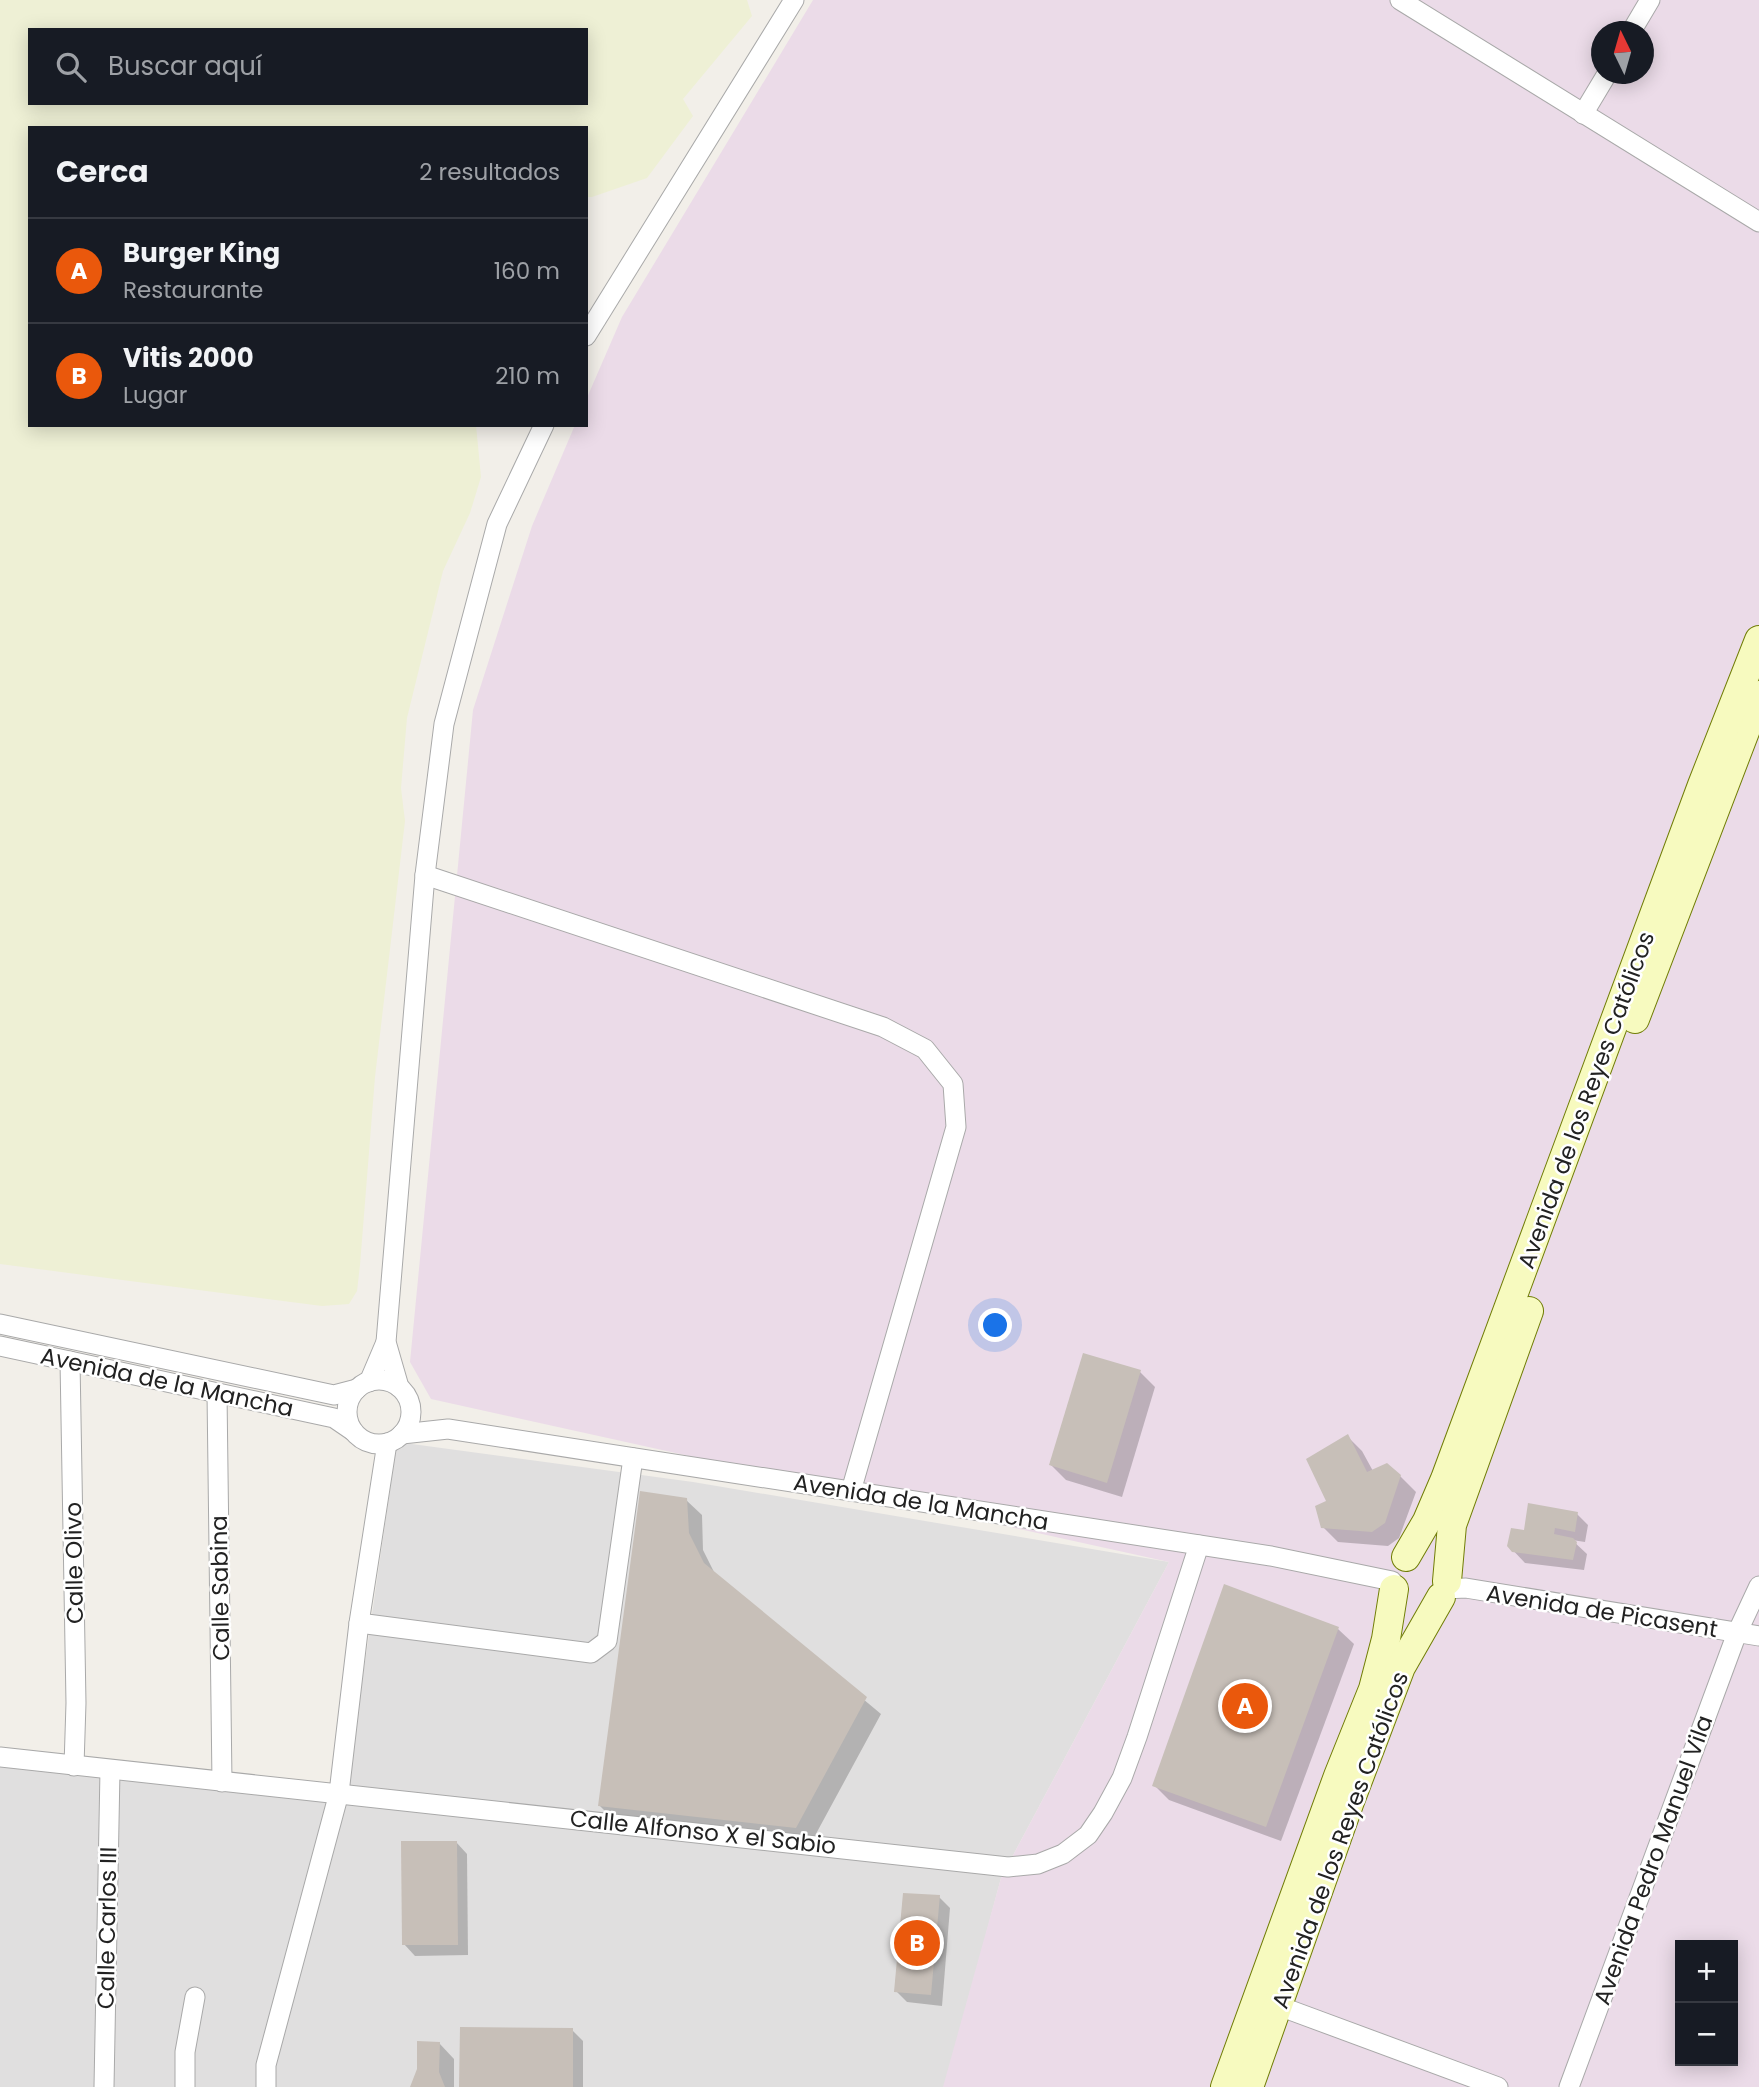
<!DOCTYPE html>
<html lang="es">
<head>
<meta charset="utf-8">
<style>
	:root { --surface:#171b24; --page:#20242c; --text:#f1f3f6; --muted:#9ea1a6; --line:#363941; --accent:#ea580c }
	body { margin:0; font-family:Poppins,sans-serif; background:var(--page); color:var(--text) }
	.controls { position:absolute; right:21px; bottom:21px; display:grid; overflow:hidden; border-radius:0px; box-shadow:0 4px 18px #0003 }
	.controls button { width:63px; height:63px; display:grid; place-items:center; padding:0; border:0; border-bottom:2px solid var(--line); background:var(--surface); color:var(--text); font:35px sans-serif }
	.compass { position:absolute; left:1591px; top:21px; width:63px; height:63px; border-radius:50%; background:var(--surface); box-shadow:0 4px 18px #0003; rotate:355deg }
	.you { position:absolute; left:996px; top:1326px; width:24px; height:24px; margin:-18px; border:5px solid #fff; border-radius:50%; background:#1a73e8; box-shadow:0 0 0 10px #1a73e833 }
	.badge { display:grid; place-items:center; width:46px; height:46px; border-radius:50%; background:var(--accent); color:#fff; font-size:23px; font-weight:700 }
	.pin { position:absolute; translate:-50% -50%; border:4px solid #fff; box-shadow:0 2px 7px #0006 }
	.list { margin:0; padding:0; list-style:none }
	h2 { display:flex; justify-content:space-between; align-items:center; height:91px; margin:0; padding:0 28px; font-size:30px }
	h2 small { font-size:23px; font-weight:400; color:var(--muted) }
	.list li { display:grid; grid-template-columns:46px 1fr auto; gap:21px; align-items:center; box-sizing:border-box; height:105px; padding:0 28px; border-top:2px solid var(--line) }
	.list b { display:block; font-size:26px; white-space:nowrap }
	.list p { margin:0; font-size:23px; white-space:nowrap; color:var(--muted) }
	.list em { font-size:23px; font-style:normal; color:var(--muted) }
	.icon { flex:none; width:38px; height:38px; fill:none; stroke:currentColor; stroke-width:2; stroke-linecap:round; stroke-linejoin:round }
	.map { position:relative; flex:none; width:1759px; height:2087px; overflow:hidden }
	.search { position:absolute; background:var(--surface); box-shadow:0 4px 18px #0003; left:28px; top:28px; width:560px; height:77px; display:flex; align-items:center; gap:18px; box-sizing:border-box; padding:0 24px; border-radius:0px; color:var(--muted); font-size:26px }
	.panel { position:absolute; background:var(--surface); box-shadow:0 4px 18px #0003; left:28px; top:126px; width:560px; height:301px; border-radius:0px }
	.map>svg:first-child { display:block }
</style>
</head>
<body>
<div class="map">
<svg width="1759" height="2087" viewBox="0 0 1759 2087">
	<rect width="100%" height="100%" fill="#f2efe9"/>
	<polygon fill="#e0dfdf" points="397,1442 693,1482 1169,1562 1001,1878 945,2087 0,2087 0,1750 347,1786"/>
	<path fill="#ebdbe8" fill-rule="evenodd" d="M813,0H1759V2087H943L1001,1878L1169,1562L431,1399L410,1362L473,710L532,526L575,425H586V400L622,317ZM1602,32H1644V74H1602ZM1680,1945H1733V2061H1680Z"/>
	<path fill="#eef0d5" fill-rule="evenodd" d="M0,0H747L752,16L683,99L693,116L647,178L592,197H586V128H30V425H476L481,477L470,513L443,571L407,718L401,788L405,821L375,1077L360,1265L357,1291L349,1304L322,1306L0,1264ZM30,30H586V103H30Z"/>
	<g fill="#0003">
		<polygon points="1140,1372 1155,1387 1122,1497 1066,1480 1051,1465"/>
		<polygon points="1347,1436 1362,1451 1373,1471 1400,1476 1416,1492 1399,1538 1388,1546 1338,1542 1323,1527"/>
		<polygon points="686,1500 702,1515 703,1550 716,1576 881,1714 811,1843 615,1821 600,1806"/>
		<polygon points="1577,1514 1588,1525 1585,1542 1572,1540 1587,1554 1584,1570 1525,1563 1508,1545 1525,1532"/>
		<polygon points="1225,1587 1338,1629 1354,1644 1281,1841 1169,1800 1154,1785"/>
		<polygon points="456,1842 467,1854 468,1955 415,1956 404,1944"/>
		<polygon points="939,1897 950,1908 942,2006 907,2002 896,1991"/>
		<polygon points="572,2030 583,2041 583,2087 461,2087"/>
		<polygon points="439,2043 454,2059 454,2087 412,2087"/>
	</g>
	<g fill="#c7bfb8">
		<polygon points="1083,1353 1141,1370 1107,1483 1049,1465"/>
		<polygon points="1348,1434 1367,1472 1387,1463 1401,1475 1385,1523 1372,1532 1321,1528 1315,1506 1326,1501 1306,1459"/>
		<polygon points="640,1491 687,1498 689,1533 704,1563 867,1697 796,1828 598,1806"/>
		<polygon points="1528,1503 1578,1512 1575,1532 1555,1528 1554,1534 1573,1538 1577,1542 1573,1560 1512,1552 1507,1546 1511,1528 1524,1530"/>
		<polygon points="1224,1584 1339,1627 1266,1827 1152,1786"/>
		<polygon points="401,1841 457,1841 458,1945 402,1945"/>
		<polygon points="903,1893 940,1895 931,1995 894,1992"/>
		<polygon points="460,2027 573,2028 573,2087 459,2087"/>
		<polygon points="417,2041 440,2042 439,2072 445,2087 410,2087 417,2069"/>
	</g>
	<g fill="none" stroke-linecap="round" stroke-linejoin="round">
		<defs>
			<g id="street">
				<polyline points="1400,0 1759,222"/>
				<polyline points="1631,32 1650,0"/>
				<polyline points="1583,114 1607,74"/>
				<polyline points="586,336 794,0"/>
				<polyline points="425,875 883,1027 925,1049 953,1084 956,1127 851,1491"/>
				<polyline points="0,1324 334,1395 357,1389"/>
				<polyline points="0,1346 334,1418 353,1431"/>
				<polyline points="70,1361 76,1703 74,1766"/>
				<circle cx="379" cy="1412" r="32"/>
				<polyline points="369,1382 386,1342"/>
				<polyline points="399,1387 386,1342 425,875 444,724 497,524 544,425"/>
				<polyline points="217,1393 222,1782"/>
				<polyline points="402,1434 448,1429 1271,1556 1392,1581"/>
				<polyline points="1445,1589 1466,1588 1759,1636"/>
				<polyline points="359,1623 591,1653 607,1641 633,1458"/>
				<polyline points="0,1757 1008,1867 1038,1864 1063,1854 1088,1835 1103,1813 1122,1778 1137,1737 1199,1545"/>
				<polyline points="1279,2006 1498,2087"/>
				<polyline points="104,2087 110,1770"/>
				<polyline points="185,2087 185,2052 195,1997"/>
				<polyline points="266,2087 266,2065 339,1793 359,1623 387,1443"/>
				<polyline points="1569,2087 1737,1633 1759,1586"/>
			</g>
			<g id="secondary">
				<polyline points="1635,1019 1759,695"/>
				<polyline points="1406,1557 1427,1521 1445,1479 1702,785 1759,640"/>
				<polyline points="1447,1581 1452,1525 1529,1311"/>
				<polyline points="1225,2087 1338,1776 1373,1689 1386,1639 1394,1589"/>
				<polyline points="1249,2087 1349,1804 1401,1667 1441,1597"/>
			</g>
		</defs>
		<use href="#street" stroke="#a9a9a9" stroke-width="21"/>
		<use href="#secondary" stroke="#707d05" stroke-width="30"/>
		<use href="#street" stroke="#fff" stroke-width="19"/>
		<use href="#secondary" stroke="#f7fabf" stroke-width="28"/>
	</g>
	<g text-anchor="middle" stroke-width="5" stroke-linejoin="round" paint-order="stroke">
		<g font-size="23" fill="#222" stroke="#fff">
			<text transform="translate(1586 1100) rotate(-70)" y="8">Avenida de los Reyes Católicos</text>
			<text transform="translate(167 1382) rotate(12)" y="8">Avenida de la Mancha</text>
			<text transform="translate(921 1502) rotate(9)" y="8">Avenida de la Mancha</text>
			<text transform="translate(74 1563) rotate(-91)" y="8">Calle Olivo</text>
			<text transform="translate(220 1588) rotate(-91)" y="8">Calle Sabina</text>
			<text transform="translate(1602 1611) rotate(9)" y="8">Avenida de Picasent</text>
			<text transform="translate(703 1832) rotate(6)" y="8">Calle Alfonso X el Sabio</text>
			<text transform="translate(1340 1840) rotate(-70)" y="8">Avenida de los Reyes Católicos</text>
			<text transform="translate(1653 1860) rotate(-70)" y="8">Avenida Pedro Manuel Vila</text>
			<text transform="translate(107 1928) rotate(-89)" y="8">Calle Carlos III</text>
		</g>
	</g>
</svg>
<div class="controls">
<button>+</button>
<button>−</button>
</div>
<svg class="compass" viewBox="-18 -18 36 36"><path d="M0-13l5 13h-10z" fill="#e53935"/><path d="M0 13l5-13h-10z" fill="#9ea1a6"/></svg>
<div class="you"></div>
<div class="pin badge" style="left:1245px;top:1706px">A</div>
<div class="pin badge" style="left:917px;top:1943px">B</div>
<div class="search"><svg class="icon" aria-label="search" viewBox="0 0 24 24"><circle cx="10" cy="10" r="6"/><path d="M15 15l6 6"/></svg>Buscar aquí</div>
<section class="panel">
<h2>Cerca<small>2 resultados</small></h2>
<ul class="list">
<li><span class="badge">A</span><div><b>Burger King</b><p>Restaurante</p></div><em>160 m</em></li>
<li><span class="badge">B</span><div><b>Vitis 2000</b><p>Lugar</p></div><em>210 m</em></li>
</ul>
</section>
</div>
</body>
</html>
